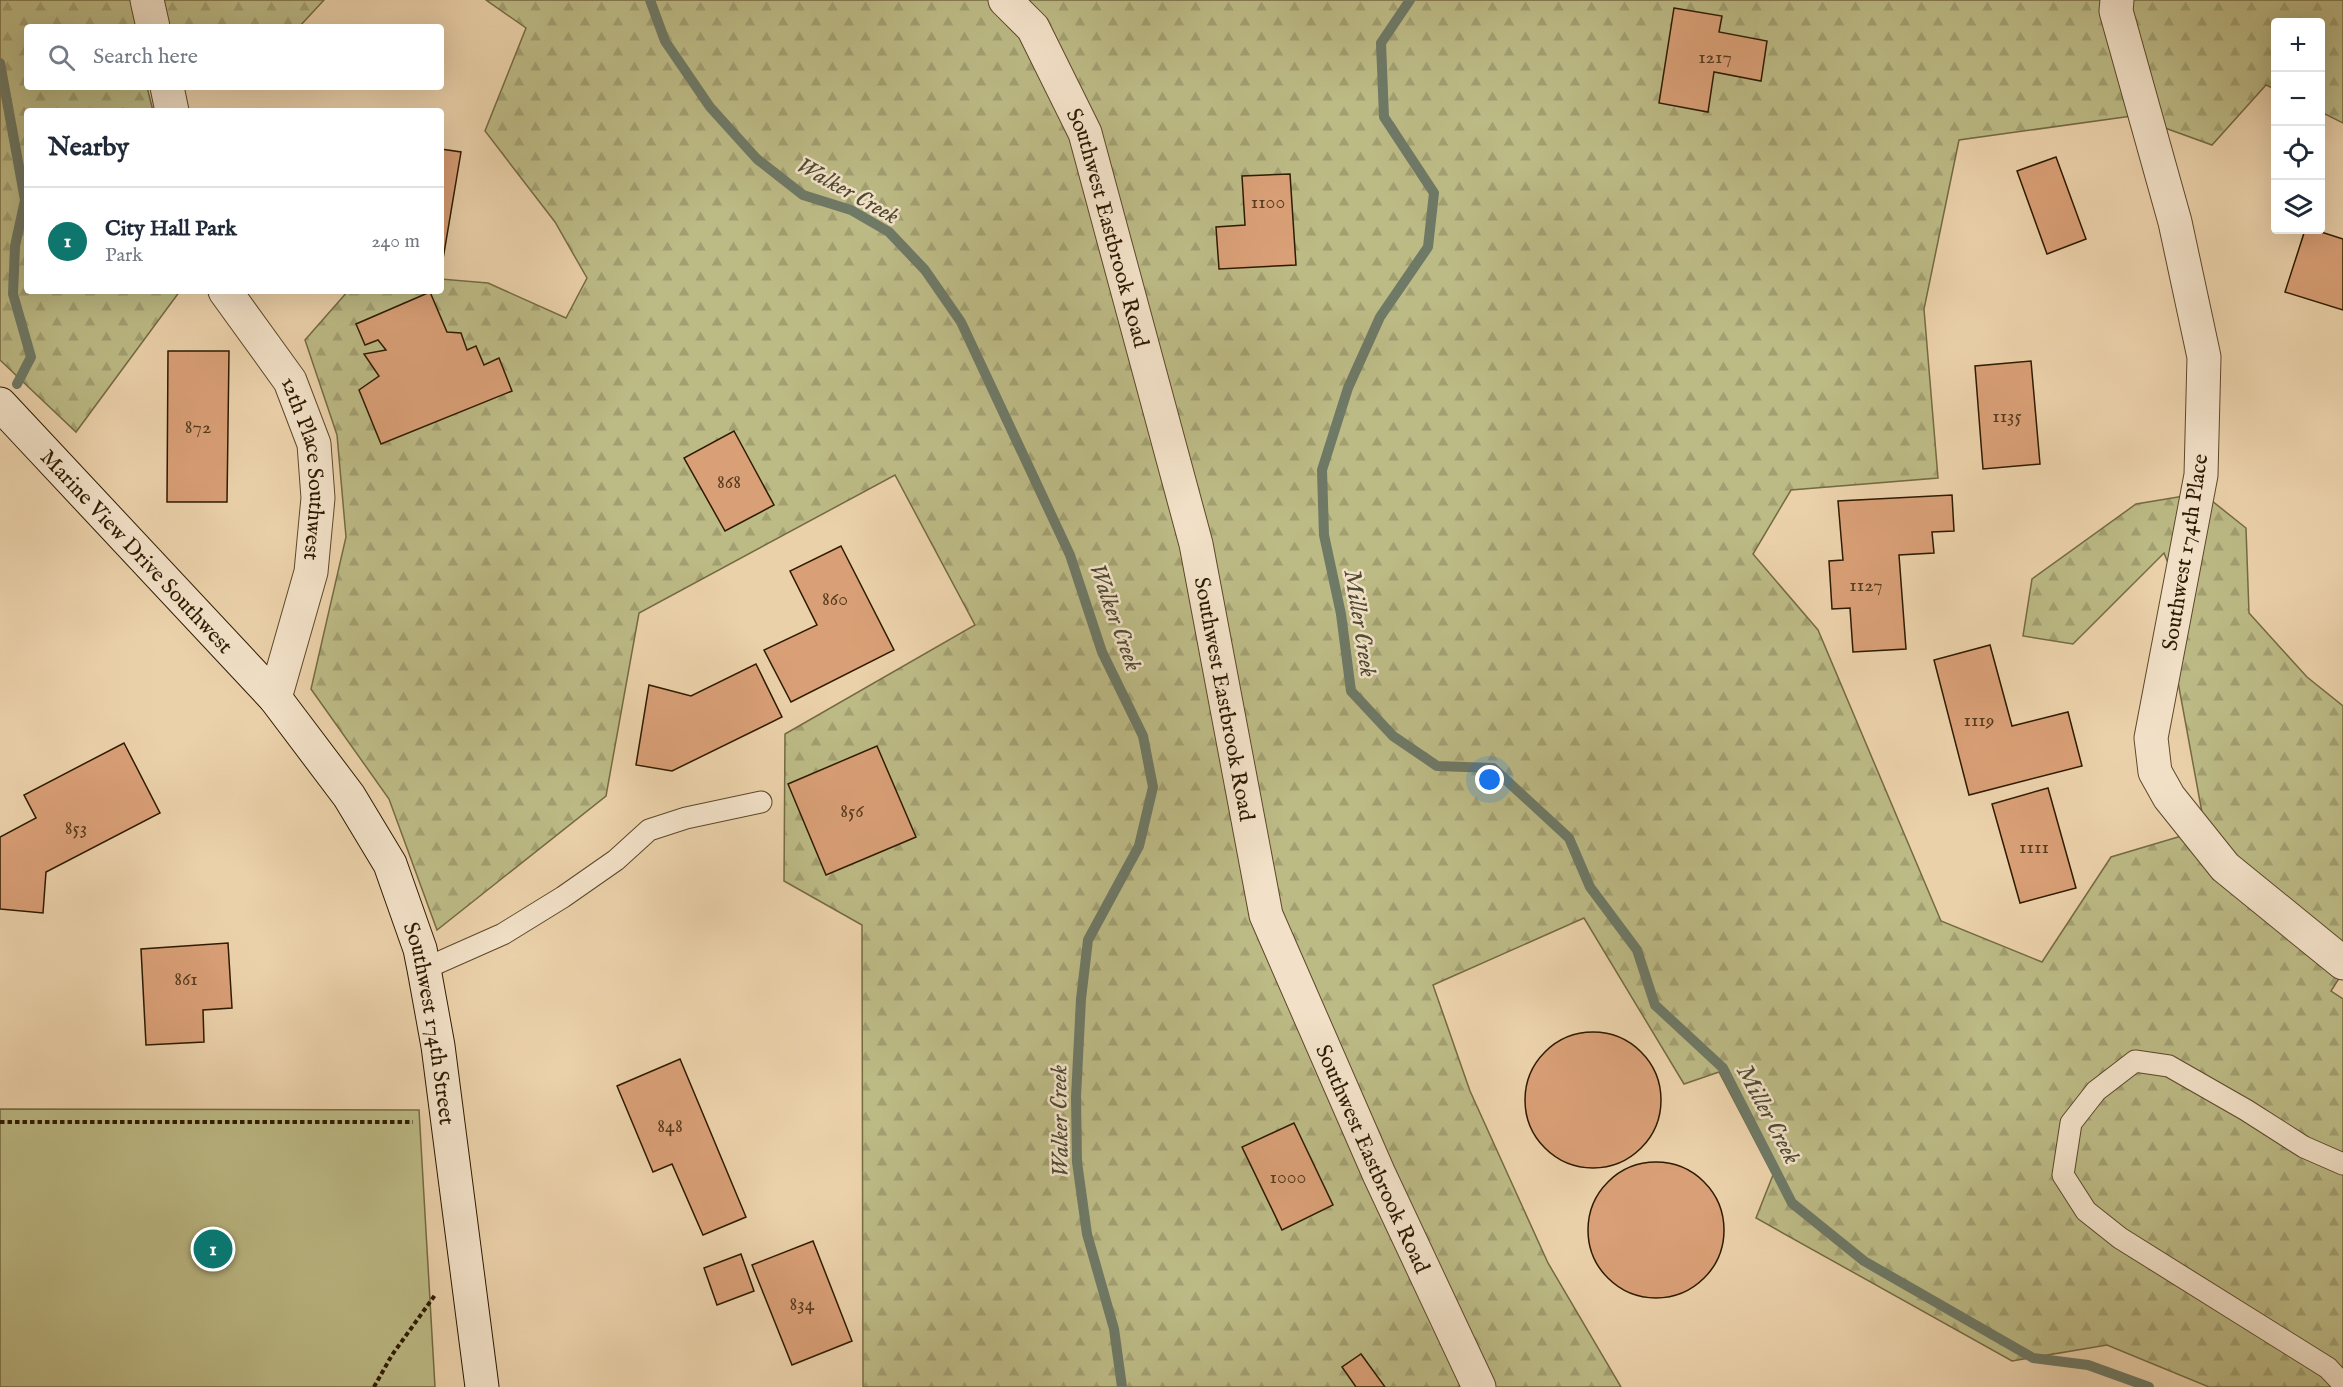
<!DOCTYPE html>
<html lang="en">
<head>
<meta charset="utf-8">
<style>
	:root { --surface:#fff; --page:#f2f2f3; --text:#1f2937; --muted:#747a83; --line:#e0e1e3; --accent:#0f766e }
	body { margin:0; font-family:"IM FELL English",serif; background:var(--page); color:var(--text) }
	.controls { position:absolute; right:18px; top:18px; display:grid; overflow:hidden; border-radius:6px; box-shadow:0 6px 24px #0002 }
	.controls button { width:54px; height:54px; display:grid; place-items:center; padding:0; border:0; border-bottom:2px solid var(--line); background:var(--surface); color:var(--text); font:30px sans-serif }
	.you { position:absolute; left:1490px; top:780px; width:21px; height:21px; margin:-15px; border:4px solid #fff; border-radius:50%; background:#1a73e8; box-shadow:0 0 0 9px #1a73e833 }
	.badge { display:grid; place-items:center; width:39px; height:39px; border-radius:50%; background:var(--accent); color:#fff; font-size:20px; font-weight:700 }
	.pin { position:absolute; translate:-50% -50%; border:3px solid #fff; box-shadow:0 2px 6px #0006 }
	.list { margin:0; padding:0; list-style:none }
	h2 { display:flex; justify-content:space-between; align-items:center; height:78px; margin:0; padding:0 24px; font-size:26px }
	h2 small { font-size:20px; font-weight:400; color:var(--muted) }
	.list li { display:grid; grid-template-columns:39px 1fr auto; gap:18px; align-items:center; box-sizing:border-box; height:108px; padding:0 24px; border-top:2px solid var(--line) }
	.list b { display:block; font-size:22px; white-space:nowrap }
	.list p { margin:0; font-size:20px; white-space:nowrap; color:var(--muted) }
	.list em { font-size:20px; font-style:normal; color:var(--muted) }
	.icon { flex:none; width:33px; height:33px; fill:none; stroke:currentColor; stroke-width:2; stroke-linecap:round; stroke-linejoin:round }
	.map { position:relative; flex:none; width:2343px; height:1387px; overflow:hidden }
	.search { position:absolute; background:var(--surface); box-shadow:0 6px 24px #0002; left:24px; top:24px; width:420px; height:66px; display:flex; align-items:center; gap:15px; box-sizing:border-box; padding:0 21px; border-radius:6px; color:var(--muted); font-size:22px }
	.panel { position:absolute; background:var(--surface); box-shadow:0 6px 24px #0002; left:24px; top:108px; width:420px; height:186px; border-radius:6px }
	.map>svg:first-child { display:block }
</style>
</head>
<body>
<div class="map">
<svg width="2343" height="1387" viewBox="0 0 2343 1387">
	<defs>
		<pattern id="forest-firs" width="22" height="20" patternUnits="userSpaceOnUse" patternTransform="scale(1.5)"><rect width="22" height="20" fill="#bcba85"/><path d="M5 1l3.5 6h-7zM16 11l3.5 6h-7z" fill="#a29f71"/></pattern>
	</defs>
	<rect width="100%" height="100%" fill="#ebd1aa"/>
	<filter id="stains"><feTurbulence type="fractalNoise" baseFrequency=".00333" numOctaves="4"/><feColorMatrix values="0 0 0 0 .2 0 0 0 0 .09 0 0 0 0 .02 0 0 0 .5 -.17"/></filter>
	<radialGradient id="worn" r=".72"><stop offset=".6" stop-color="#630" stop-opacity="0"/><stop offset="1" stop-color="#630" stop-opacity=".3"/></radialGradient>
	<g fill="url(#forest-firs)" stroke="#756a42" stroke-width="1.5">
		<polygon points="0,0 324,0 299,27 27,27 27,87 147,87 153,111 27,111 27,291 180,291 76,432 0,360"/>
		<polygon points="486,0 2343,0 2343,123 2321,112 2320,22 2276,22 2275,89 2266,85 2212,145 2132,116 1959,140 1924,309 1938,478 1791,490 1753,554 1818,630 1941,921 2042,962 2111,857 2205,829 2178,682 2184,603 2164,553 2073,644 2023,636 2032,579 2136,504 2202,493 2246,528 2249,613 2307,677 2343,706 2343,972 2331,991 2343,999 2343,1387 2209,1387 2107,1345 2012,1361 1756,1218 1773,1175 1719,1072 1684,1084 1584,918 1433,985 1470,1091 1548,1263 1621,1387 863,1387 862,925 784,881 785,734 975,625 895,475 639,613 606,796 437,930 389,799 311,689 346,537 337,435 305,340 348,291 441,291 441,279 488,283 566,318 587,278 555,222 485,131 526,28"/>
	</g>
	<polygon fill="#bcba85" stroke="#756a42" stroke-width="1.5" points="0,1109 419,1110 435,1387 0,1387"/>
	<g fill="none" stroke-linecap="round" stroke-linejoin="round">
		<g stroke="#6e7966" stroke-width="10">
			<polyline points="650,0 665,41 710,107 757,159 803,195 851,210 889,232 925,270 961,322 1070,555 1102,652 1143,736 1153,787 1139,846 1088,940 1081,999 1076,1097 1077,1162 1087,1234 1114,1329 1122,1387"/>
			<polyline points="1410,0 1381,43 1384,117 1434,193 1428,247 1380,317 1348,388 1322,470 1324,535 1341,614 1351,691 1393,736 1437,766 1493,768 1569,838 1590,887 1637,950 1655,1005 1723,1068 1792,1203 1864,1261 2033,1358 2088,1365 2149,1387"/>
			<polyline points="0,63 25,200 15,246 13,294 31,357 17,384"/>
		</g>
	</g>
	<g fill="#d99f76" stroke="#2e1b00" stroke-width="1.5">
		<polygon points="1674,8 1722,16 1719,32 1767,41 1761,81 1714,72 1708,112 1659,103"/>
		<polygon points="441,149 461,152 441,271"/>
		<polygon points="2056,157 2086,239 2047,254 2017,171"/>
		<polygon points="1290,174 1296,265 1219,269 1216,227 1245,225 1242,176"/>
		<polygon points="2305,230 2315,230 2343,239 2343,310 2285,292"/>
		<polygon points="430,292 447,332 461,333 467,350 476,346 484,365 499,358 512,391 381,444 359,390 379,376 364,354 386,350 378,340 365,345 356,324"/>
		<polygon points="168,351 229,351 227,502 167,502"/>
		<polygon points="2031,361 2040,464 1983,469 1975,366"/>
		<polygon points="734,431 774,505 725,531 684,458"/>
		<polygon points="1952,495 1954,531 1932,532 1934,553 1899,555 1906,649 1853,652 1850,608 1832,609 1829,561 1843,560 1838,501"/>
		<polygon points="841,546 894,650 791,702 764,650 817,625 790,571"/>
		<polygon points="1990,645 2012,726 2068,712 2082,766 1969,795 1934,660"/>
		<polygon points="756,664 782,717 672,771 636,765 649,685 691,696"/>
		<polygon points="124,743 160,813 46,872 43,913 0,909 0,837 36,818 24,795"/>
		<polygon points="877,746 916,837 826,875 788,784"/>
		<polygon points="2048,788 2076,888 2020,903 1992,804"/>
		<polygon points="228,943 232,1008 203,1010 204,1042 146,1045 141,949"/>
		<circle cx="1593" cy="1100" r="68"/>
		<polygon points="680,1059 746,1217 703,1235 672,1164 653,1172 617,1086"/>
		<polygon points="1294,1123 1333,1205 1282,1230 1242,1147"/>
		<circle cx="1656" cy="1230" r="68"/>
		<polygon points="813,1241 852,1341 792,1365 752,1265"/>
		<polygon points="741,1254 754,1291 717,1305 704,1268"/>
		<polygon points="1361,1354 1385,1387 1356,1387 1342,1367"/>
	</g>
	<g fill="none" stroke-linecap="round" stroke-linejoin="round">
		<defs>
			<g id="lane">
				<polyline points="424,969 503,934 563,897 616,860 649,830 686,818 761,802"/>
				<polyline points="2343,1164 2304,1147 2246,1110 2169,1066 2135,1061 2096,1091 2071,1123 2063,1175 2086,1211 2120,1238 2328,1368 2343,1384"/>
			</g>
			<g id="street">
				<polyline points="147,0 153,27"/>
				<path id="s1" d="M1005,0L1033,28L1085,133L1196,544L1266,915L1379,1174L1479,1387"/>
				<polyline points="2117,0 2116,11 2175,222 2204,357 2201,475 2151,738 2155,772 2169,797 2225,867 2343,963"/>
				<polyline points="167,87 172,111"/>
				<path id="s2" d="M225,291L290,381L314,444L318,498L311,572L275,698"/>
			</g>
			<g id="secondary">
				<path id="s3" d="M0,404L275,698L349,796L390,864L420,949L424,969L438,1046L482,1387"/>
			</g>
		</defs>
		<use href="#lane" stroke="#5d482a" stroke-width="23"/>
		<use href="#street" stroke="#5d482a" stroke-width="35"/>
		<use href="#secondary" stroke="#2e1b00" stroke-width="35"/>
		<g stroke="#2e1b00" stroke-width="4" stroke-dasharray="4.5 3" stroke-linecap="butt">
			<polyline points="0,1122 413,1122"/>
			<polyline points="374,1387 392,1355 435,1295"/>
		</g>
		<use href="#lane" stroke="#f2e1c8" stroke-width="21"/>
		<use href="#street" stroke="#f2e1c8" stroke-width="33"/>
		<use href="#secondary" stroke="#f2e1c8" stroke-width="33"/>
	</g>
	<g text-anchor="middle" stroke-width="5" stroke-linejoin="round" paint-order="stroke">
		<g font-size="20" fill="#593c1e">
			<text x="1715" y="63">1217</text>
			<text x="1268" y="208">1100</text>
			<text x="2007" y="422">1135</text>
			<text x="198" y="433">872</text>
			<text x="729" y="488">868</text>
			<text x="1866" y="591">1127</text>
			<text x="835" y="605">860</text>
			<text x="1979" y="726">1119</text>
			<text x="852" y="817">856</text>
			<text x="76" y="834">853</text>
			<text x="2034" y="853">1111</text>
			<text x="186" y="985">861</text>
			<text x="670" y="1132">848</text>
			<text x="1288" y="1183">1000</text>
			<text x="802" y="1310">834</text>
		</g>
		<g font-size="22" fill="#2e1b00" stroke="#f2e1c8">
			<text dy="8" stroke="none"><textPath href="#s1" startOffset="254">Southwest Eastbrook Road</textPath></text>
			<text dy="8" stroke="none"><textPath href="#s2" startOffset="201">12th Place Southwest</textPath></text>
			<text dy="8" stroke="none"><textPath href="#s3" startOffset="201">Marine View Drive Southwest</textPath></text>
			<text transform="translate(2184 552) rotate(-81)" y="8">Southwest 174th Place</text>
			<text dy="8" stroke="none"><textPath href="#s1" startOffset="740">Southwest Eastbrook Road</textPath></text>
			<text dy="8" stroke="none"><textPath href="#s3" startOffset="770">Southwest 174th Street</textPath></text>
			<text dy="8" stroke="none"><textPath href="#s1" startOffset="1226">Southwest Eastbrook Road</textPath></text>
		</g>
		<g font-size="24" font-style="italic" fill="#4e4a33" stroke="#f2e1c8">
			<text transform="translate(848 190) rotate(29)" y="8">Walker Creek</text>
			<text transform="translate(1116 617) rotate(70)" y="8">Walker Creek</text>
			<text transform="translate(1361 623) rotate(81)" y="8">Miller Creek</text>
			<text transform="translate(1769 1114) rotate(62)" y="8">Miller Creek</text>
			<text transform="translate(1059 1121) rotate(-91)" y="8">Walker Creek</text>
		</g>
	</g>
	<rect width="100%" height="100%" filter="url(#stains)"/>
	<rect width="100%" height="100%" fill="url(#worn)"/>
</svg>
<div class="controls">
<button>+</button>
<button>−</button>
<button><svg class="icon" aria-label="locate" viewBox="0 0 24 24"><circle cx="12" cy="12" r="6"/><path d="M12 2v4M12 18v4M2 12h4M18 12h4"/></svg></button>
<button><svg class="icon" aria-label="layers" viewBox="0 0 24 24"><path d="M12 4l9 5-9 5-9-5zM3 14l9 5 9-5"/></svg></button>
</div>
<div class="you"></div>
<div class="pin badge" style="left:213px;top:1249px">1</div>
<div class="search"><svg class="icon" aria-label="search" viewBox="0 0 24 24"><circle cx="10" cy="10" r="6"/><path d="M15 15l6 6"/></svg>Search here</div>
<section class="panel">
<h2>Nearby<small></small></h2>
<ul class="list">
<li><span class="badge">1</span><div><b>City Hall Park</b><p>Park</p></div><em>240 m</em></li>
</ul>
</section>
</div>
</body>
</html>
